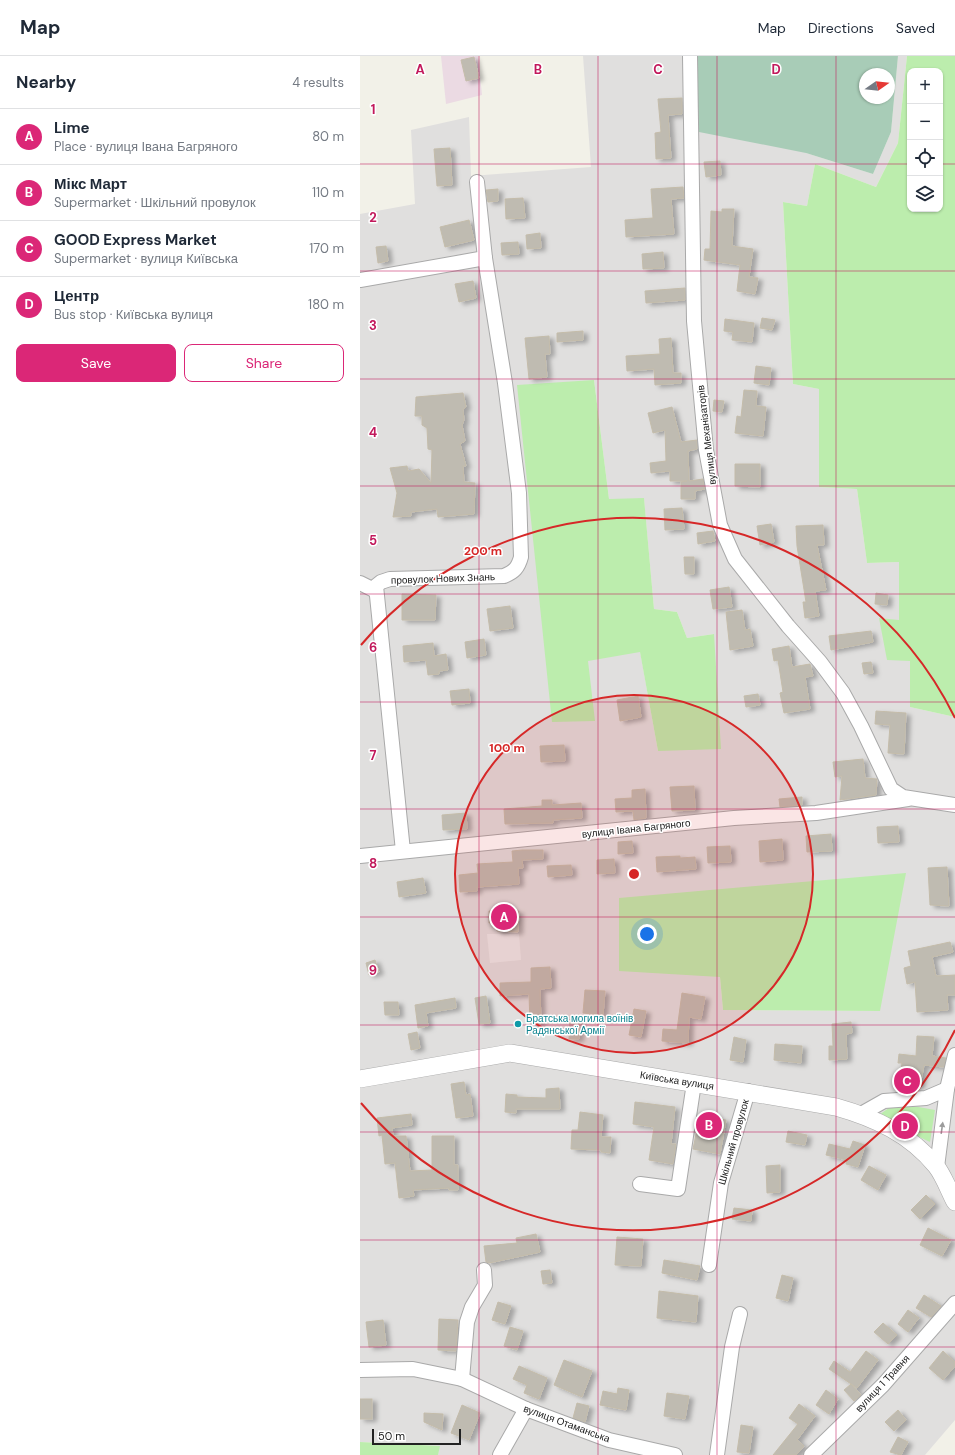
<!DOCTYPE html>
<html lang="en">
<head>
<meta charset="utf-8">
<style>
	:root { --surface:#fff; --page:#f6f6f7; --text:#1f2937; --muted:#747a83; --line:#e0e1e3; --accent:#db2777 }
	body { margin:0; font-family:"DM Sans",sans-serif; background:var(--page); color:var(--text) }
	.controls { position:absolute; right:12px; top:12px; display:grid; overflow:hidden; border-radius:8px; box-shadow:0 1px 3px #0004 }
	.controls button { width:36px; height:36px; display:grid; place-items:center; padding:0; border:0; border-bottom:1px solid var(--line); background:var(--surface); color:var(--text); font:20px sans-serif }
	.compass { position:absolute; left:499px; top:12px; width:36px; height:36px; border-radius:50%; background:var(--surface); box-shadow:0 1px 3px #0004; rotate:76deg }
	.scale { position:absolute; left:12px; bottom:10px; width:89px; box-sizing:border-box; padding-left:4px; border:2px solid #222; border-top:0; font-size:11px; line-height:14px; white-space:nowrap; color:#222; -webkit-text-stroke:3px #fff; paint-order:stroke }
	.you { position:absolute; left:287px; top:878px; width:14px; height:14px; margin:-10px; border:3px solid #fff; border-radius:50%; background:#1a73e8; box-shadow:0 0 0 6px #1a73e833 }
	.badge { display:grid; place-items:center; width:26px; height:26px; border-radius:50%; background:var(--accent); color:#fff; font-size:13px; font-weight:700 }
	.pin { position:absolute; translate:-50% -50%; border:2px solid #fff; box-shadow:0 1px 4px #0006 }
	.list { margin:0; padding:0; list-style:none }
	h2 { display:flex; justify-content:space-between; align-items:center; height:52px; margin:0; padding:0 16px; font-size:17px }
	h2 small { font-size:13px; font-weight:400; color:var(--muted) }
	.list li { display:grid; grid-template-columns:26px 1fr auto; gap:12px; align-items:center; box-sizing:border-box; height:56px; padding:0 16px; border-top:1px solid var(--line) }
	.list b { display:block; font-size:15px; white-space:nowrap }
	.list p { margin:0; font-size:13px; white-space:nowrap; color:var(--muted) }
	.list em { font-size:13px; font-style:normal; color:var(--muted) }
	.actions { display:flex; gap:8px; padding:12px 16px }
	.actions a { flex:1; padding:9px 0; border:1px solid var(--accent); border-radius:8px; text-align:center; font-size:14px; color:var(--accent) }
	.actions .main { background:var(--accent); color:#fff }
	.icon { flex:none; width:22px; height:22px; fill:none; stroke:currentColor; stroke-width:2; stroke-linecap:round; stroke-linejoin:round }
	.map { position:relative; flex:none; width:595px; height:1399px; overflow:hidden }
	header { display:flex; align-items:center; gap:24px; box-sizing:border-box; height:56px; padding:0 20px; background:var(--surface); border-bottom:1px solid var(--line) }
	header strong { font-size:19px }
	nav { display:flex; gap:22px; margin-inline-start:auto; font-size:14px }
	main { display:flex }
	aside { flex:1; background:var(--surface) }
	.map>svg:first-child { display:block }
</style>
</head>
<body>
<header>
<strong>Map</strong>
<nav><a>Map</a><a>Directions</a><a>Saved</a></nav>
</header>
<main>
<aside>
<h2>Nearby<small>4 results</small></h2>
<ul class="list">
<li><span class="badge">A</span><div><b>Lime</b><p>Place · вулиця Івана Багряного</p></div><em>80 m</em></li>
<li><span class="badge">B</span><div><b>Мікс Март</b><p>Supermarket · Шкільний провулок</p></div><em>110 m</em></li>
<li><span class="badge">C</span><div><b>GOOD Express Market</b><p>Supermarket · вулиця Київська</p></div><em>170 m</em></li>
<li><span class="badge">D</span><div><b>Центр</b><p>Bus stop · Київська вулиця</p></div><em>180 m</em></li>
</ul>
<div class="actions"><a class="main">Save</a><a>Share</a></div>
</aside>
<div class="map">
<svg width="595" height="1399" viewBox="0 0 595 1399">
	<defs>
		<filter id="shadow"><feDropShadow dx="4.5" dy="2.5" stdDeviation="2" flood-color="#0004"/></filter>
	</defs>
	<rect width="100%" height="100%" fill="#f2f1e8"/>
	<path fill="#e0dfde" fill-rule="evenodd" d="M223,0H336L446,97L513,118L531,76L538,0H547L538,87L516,131L455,108L447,150L423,146L433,328L459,333V431L497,433L507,507L539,506V565L520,562L550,605V651L595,661V1364L565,1399H78L79,1390L0,1386V158L55,148L51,74L109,61L111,120L231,111ZM234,324L249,443H284L294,553L317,556L327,582L354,578L298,695L280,595L228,604ZM360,921L520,955L363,954Z"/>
	<polygon fill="#ebdae3" points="81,0 118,0 122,39 86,48"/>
	<g fill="#bcedad" fill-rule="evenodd">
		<path d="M547,0H595V661L550,651V605L527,604L519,562L539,564V506L507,507L497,433L459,431V333L433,328L423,146L447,150L455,108L516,131L538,87ZM550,15H580V153H550Z"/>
		<polygon points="234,324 249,443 284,442 294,553 317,556 327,582 354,578 361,693 298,695 280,596 228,605 235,665 192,666 157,329"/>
		<polygon points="546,817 520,955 363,954 360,921 259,915 259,842"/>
		<polygon points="533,1049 553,1050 575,1054 570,1086 555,1079 552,1071 540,1064 533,1067 519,1059"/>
		<polygon points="0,1386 80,1390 78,1399 0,1399"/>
	</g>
	<path fill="#a8ccb7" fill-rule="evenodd" d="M336,0H538L531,76L513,118L446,97L339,76ZM505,18H529V42H505Z"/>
	<polygon fill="#eaeaea" points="127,878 159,878 161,904 130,907"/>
	<g fill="#bfbbb1" stroke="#c4bcaa" filter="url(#shadow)">
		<polygon points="114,1 119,22 106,25 101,4"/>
		<polygon points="322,42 322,58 308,59 311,102 296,103 295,77 301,76 298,43"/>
		<polygon points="90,92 92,129 77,130 74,93"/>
		<polygon points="360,105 361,119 346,121 344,106"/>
		<polygon points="323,131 324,142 311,143 314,178 266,181 265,164 293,162 291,133"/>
		<polygon points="138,133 138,145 128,146 126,134"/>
		<polygon points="163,142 165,162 146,163 145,143"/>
		<polygon points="362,153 374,153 372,190 393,193 389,221 398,222 395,238 377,235 380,209 344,204 345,193 350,193 351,155 362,156"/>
		<polygon points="109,164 114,184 85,191 80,171"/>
		<polygon points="180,177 181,192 167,193 166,179"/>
		<polygon points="158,186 159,198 142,199 141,187"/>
		<polygon points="26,190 28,205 18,207 16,191"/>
		<polygon points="303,196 304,212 283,213 282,198"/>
		<polygon points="113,225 116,242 99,246 95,228"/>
		<polygon points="325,232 325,244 286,247 285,235"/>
		<polygon points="402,262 415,264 412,274 400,272"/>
		<polygon points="365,263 394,267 392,286 372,284 373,276 364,275"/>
		<polygon points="223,275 223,284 197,286 197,277"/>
		<polygon points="189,280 190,298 185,298 187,321 169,323 165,282"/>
		<polygon points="311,282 313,317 321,317 321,327 295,329 294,313 267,315 266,300 300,298 299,283"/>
		<polygon points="396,310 411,312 409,329 394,327"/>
		<polygon points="384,334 397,335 396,350 406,351 403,380 375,377 377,360 381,361"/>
		<polygon points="103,337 106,351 103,354 104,364 102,369 105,385 100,388 106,410 103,410 104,426 115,427 114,458 78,461 77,453 51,456 51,460 33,461 37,437 30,412 47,410 48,415 59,413 71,427 72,394 68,393 67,372 62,369 62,360 55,360 56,341"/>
		<polygon points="354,344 364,345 362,356 353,355"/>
		<polygon points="312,351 321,386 337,384 337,393 328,395 329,425 343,423 345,433 335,435 335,443 321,443 321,426 327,425 310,425 310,415 291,417 290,407 306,405 305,374 293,377 288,357"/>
		<polygon points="375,408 400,408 400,431 375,430"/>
		<polygon points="322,452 324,473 305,474 304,453"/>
		<polygon points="411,468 414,486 400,489 397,470"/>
		<polygon points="463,469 464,489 457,489 466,534 455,535 459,560 445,562 443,546 446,546 437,490 436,470"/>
		<polygon points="353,475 355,485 338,488 337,477"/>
		<polygon points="324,501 334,501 334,518 325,518"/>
		<polygon points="369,531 372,551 353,553 350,534"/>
		<polygon points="516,537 528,539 527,549 515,548"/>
		<polygon points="42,538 76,539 75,564 42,564"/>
		<polygon points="150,550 153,572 130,575 127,553"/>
		<polygon points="382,554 385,574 390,573 393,590 370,594 366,556"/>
		<polygon points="511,575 513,586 471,594 469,580"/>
		<polygon points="124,583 126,599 107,602 105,586"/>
		<polygon points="73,587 74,600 86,598 88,614 79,615 79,618 68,619 66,604 44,606 43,590"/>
		<polygon points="429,590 432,611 450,608 453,620 445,621 450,653 424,657 420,637 423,636 418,604 414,605 412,593"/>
		<polygon points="511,606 513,617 504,618 502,607"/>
		<polygon points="109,633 110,647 92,649 90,635"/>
		<polygon points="398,638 400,649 386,651 384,640"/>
		<polygon points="278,640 281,661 260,665 257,644"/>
		<polygon points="516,655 546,657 544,698 528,697 530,669 515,668"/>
		<polygon points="204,689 205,705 181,706 180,690"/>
		<polygon points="503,703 505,722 517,723 516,739 480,744 482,720 475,721 473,706"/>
		<polygon points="334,730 335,754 312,755 310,731"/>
		<polygon points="285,733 286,762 274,764 273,755 256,756 255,743 272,742 272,734"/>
		<polygon points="442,741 442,749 420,751 419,743"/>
		<polygon points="182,744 192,744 192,749 221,747 222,762 193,764 193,767 145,768 144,753 182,750"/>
		<polygon points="106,757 107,773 83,774 82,759"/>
		<polygon points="538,770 539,786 518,787 517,771"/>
		<polygon points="471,778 472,795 447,796 446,780"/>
		<polygon points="422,783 423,804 400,806 399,785"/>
		<polygon points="272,785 273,797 258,798 258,786"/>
		<polygon points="370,790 371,806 348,807 347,791"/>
		<polygon points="162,794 183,794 183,803 162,804 163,812 158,812 159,828 117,831 117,835 100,836 99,819 118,817 117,808 153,806 152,795"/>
		<polygon points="320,800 320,802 335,801 336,813 297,816 296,801"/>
		<polygon points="254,803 255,817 237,818 237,804"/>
		<polygon points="211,809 212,819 188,821 187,810"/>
		<polygon points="587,811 589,850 570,849 568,812"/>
		<polygon points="63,822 66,837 39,841 37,826"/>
		<polygon points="129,855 159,855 158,876 137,875 137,867 129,867"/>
		<polygon points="590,886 593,896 572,901 576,920 595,919 595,939 587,939 588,954 557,956 555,926 547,928 544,912 551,910 548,895"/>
		<polygon points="15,904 19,916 9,919 6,907"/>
		<polygon points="190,911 191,932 180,933 181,968 170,968 169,938 140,940 140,927 171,926 171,912"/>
		<polygon points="225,934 245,935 243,959 223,957"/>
		<polygon points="322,937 345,941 341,963 329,961 328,987 302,985 303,973 317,974"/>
		<polygon points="126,940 130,967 119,968 115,942"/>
		<polygon points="95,942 96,952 66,957 68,970 58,972 55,949"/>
		<polygon points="24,946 38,946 39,959 25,959"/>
		<polygon points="274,953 286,955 281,981 269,979"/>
		<polygon points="210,963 220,964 219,983 209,983"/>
		<polygon points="491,966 492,977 486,978 487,1003 469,1004 469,990 473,990 472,968"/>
		<polygon points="57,976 60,992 51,994 48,978"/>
		<polygon points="557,980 574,981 572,1000 586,1002 584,1011 564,1009 560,1030 539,1026 542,1007 538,1007 539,998 556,1000"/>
		<polygon points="374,981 386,984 383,1006 370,1004"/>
		<polygon points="415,988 442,990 441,1007 414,1004"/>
		<polygon points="104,1026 106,1039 110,1038 113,1060 96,1062 91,1028"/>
		<polygon points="199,1032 200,1053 156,1053 156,1057 145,1056 146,1038 157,1039 157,1041 186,1042 186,1033"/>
		<polygon points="275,1046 315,1051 311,1088 316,1088 313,1108 289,1104 294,1071 273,1068"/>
		<polygon points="220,1056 243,1059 241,1081 251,1081 250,1097 241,1096 241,1094 211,1093 212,1074 218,1074"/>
		<polygon points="51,1058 52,1069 32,1072 33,1080 46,1080 50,1115 72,1114 72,1080 94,1080 94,1109 98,1109 98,1134 89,1134 89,1132 53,1134 54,1140 39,1142 35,1107 25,1108 22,1079 19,1080 17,1062"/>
		<polygon points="340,1059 366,1064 360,1098 333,1093"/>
		<polygon points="428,1075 447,1079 445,1089 426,1086"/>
		<polygon points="493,1085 505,1089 498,1111 486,1108 487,1104 466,1099 469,1088 490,1093"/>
		<polygon points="420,1109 420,1136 407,1137 406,1110"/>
		<polygon points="509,1110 526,1119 518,1134 501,1124"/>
		<polygon points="566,1139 575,1148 560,1163 551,1154"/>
		<polygon points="374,1152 392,1154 391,1165 372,1163"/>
		<polygon points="568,1172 591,1184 582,1200 560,1189"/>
		<polygon points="176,1178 180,1196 129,1207 126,1206 124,1190 157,1187 156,1182"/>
		<polygon points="257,1181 283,1183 281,1210 255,1209"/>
		<polygon points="304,1204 340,1210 337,1224 302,1217"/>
		<polygon points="190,1214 192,1227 183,1228 181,1215"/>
		<polygon points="422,1219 433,1222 428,1245 416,1242"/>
		<polygon points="299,1235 338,1240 336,1266 297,1262"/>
		<polygon points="564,1239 581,1250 571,1261 556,1252"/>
		<polygon points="138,1246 151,1250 145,1268 132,1264"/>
		<polygon points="548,1254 559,1262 548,1276 538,1268"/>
		<polygon points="79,1263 98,1264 96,1295 78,1294"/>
		<polygon points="23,1264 26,1289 9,1291 6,1266"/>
		<polygon points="523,1267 537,1279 528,1288 514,1276"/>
		<polygon points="150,1271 163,1275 157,1294 144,1290"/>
		<polygon points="506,1295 518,1304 497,1332 469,1313 474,1305 490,1316"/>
		<polygon points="583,1295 595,1306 595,1310 583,1324 569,1312"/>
		<polygon points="204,1304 232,1315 222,1341 194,1329"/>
		<polygon points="159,1310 187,1322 179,1343 164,1337 167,1329 153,1323"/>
		<polygon points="491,1328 501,1339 494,1345 484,1334"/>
		<polygon points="258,1332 269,1334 266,1354 240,1349 243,1335 257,1338"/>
		<polygon points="466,1334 478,1343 469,1358 456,1349"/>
		<polygon points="307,1337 329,1340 325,1363 304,1360"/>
		<rect x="0" y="1343" width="12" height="20"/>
		<polygon points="217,1347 229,1350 225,1366 213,1362"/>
		<polygon points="439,1348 455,1360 437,1384 444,1390 436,1399 413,1399 438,1368 429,1362"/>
		<polygon points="102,1349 120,1357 109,1384 91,1377"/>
		<polygon points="538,1354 546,1364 534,1375 525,1366"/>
		<polygon points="64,1357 83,1358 82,1374 64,1366"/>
		<polygon points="381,1369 393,1371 389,1397 377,1396"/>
		<polygon points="538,1381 548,1386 541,1399 530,1396"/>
	</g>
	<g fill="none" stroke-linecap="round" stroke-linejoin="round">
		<defs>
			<g id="minor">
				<polyline points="330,0 334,265 346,394 360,469 375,503 428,570 460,606 483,637 501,670 531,733 543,741 595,749"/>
				<polyline points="0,224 125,202"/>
				<polyline points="0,527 16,535"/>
				<path d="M43,795L16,530L21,526L30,523L144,520C154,516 158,512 161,501L159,437L145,327L125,202L117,126"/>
				<polyline points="0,800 374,762 456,757 548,743"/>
				<polyline points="587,1033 595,999"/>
				<polyline points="501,1058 524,1045 566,1042 587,1033 577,1111"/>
				<polyline points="280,1128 318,1133 334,1027"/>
				<polyline points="349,1209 361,1127 388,1035"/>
				<polyline points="0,1314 53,1313 102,1323 166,1353 249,1384 315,1399"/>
				<polyline points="102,1323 107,1266 112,1251 125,1229 124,1214"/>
				<polyline points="140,1399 166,1353"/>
				<polyline points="357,1399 372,1291 380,1258"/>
				<polyline points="451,1399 523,1329 595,1247"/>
			</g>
			<path id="tertiary" d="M0,1023L150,997L476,1051C515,1062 550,1078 576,1110C584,1120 589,1135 595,1146"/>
		</defs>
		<use href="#minor" stroke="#a9a9a9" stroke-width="16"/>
		<use href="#tertiary" stroke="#a9a9a9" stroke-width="18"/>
		<use href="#minor" stroke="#fff" stroke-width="14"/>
		<use href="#tertiary" stroke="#fff" stroke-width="17"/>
	</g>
	<defs><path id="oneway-solid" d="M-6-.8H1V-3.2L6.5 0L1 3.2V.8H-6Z"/></defs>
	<use fill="#9c9c9c" href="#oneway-solid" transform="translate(582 1072) rotate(-82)"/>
	<path fill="none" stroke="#c2185b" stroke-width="1" stroke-opacity="0.55" d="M119,0V1399M238,0V1399M357,0V1399M476,0V1399M0,108H550M580,108H595M0,215H595M0,323H595M0,430H595M0,538H595M0,646H595M0,753H595M0,861H595M0,969H595M0,1076H595M0,1184H595M0,1291H595"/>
	<circle cx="274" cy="818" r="179" fill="#d62828" fill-opacity=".12"/>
	<g fill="none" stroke="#d62828" stroke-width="2">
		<circle cx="274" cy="818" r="179"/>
		<path d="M595 974A357 357 0 0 1 1 1047M1 589A357 357 0 0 1 595 662"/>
	</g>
	<circle fill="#0f9aa8" stroke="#fff" stroke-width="1.5" cx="158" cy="968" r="4"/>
	<g text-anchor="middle" stroke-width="3" stroke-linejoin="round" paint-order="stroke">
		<g font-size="10" fill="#222" stroke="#fff">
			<text transform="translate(346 379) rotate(-97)" y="4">вулиця Механізаторів</text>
			<text transform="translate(83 522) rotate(-2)" y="4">провулок Нових Знань</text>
			<text transform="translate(276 772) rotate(-6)" y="4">вулиця Івана Багряного</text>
			<text transform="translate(317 1024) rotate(9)" y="4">Київська вулиця</text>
			<text transform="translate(373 1086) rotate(-74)" y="4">Шкільний провулок</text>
			<text transform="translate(522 1327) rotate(-47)" y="4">вулиця 1 Травня</text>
			<text transform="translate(207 1367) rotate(20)" y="4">вулиця Отаманська</text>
		</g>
		<g font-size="10" fill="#0d838f" stroke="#fff" text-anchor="start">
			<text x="166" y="966">Братська могила воїнів<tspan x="166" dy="12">Радянської Армії</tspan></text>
		</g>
	</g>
	<g font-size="13" text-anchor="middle" font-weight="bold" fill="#c2185b" stroke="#fff" stroke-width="3" stroke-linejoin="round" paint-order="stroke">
		<text x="60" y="18">A</text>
		<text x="178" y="18">B</text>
		<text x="298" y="18">C</text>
		<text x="416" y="18">D</text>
		<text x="13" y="58">1</text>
		<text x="13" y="166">2</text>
		<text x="13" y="274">3</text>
		<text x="13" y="381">4</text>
		<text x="13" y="489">5</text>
		<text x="13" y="596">6</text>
		<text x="13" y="704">7</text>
		<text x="13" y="812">8</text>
		<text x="13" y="919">9</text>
	</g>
	<circle cx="274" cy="818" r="6" fill="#d62828" stroke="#fff" stroke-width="2"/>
	<g font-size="12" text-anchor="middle" font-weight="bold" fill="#d62828" stroke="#fff" stroke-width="3" stroke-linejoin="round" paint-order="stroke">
		<text x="123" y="499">200 m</text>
		<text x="147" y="696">100 m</text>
	</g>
</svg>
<div class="controls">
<button>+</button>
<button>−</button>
<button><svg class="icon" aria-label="locate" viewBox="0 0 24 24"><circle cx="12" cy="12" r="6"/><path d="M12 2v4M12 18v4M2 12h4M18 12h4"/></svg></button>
<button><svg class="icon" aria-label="layers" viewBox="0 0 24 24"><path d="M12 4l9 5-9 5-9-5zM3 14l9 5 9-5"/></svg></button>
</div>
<svg class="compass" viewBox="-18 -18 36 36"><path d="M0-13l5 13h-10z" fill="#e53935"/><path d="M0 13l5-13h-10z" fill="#747a83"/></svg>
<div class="scale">50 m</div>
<div class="you"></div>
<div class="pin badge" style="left:144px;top:861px">A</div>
<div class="pin badge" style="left:349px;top:1069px">B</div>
<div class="pin badge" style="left:547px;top:1025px">C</div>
<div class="pin badge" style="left:545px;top:1070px">D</div>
</div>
</main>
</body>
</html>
